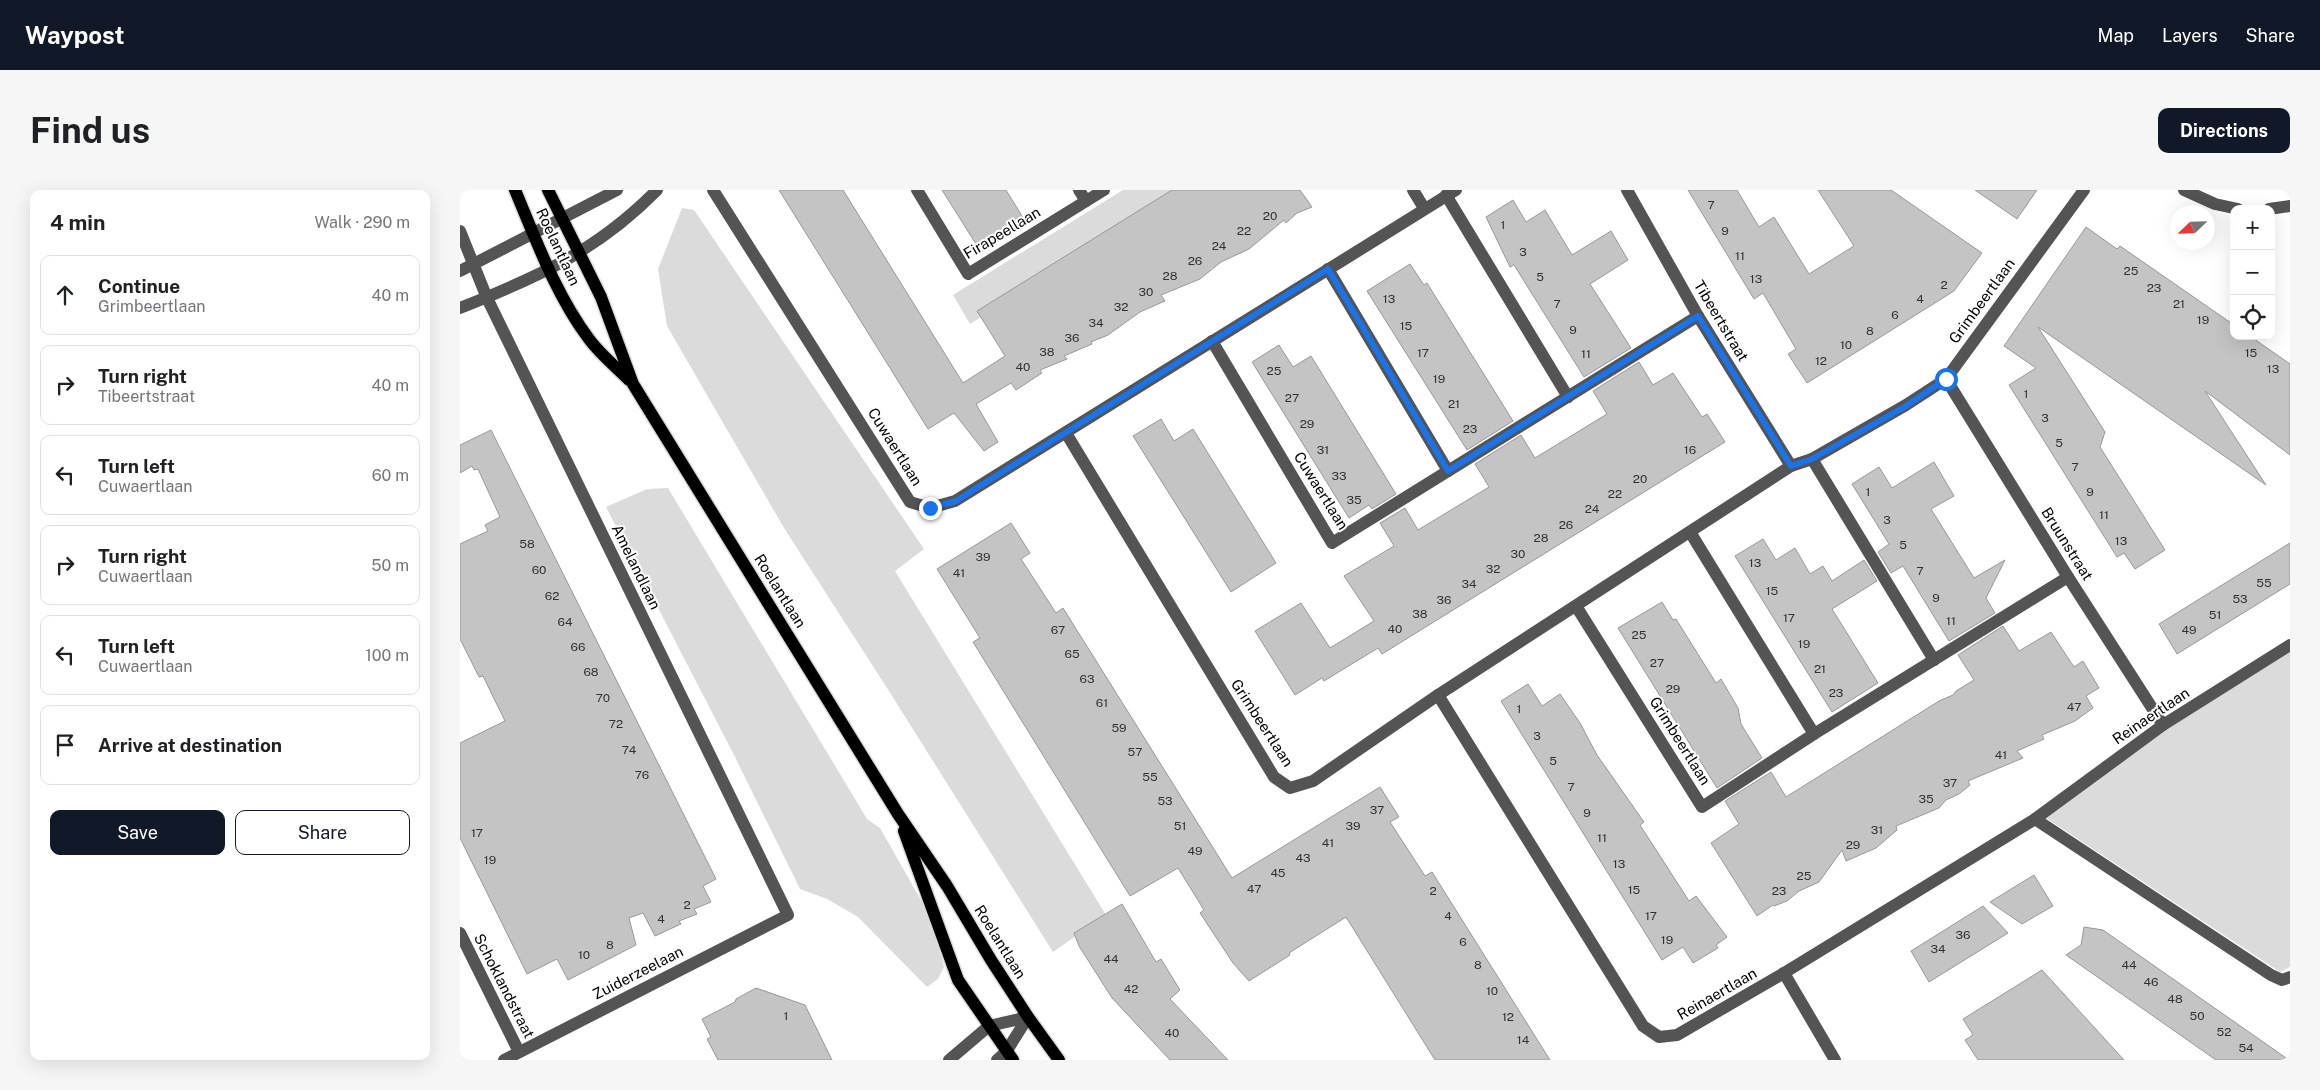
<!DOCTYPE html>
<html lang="en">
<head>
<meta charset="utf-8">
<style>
	:root { --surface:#fff; --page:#f6f6f6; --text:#202124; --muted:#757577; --line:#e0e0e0; --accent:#111827 }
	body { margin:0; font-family:"Public Sans",sans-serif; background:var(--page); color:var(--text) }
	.controls { position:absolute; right:15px; top:15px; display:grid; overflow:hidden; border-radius:10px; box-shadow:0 5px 20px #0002 }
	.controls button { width:45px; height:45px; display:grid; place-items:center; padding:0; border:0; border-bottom:1px solid var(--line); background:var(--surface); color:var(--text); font:25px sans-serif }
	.compass { position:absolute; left:1710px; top:15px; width:45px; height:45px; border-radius:50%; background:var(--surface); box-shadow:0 5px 20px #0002; rotate:247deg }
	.stop { position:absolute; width:15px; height:15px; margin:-11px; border:4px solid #1a73e8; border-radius:50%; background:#fff }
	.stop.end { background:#1a73e8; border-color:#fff; box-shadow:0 1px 5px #0008 }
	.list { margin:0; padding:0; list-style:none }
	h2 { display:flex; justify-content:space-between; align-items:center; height:65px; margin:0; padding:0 20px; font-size:21px }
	h2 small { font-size:16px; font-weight:400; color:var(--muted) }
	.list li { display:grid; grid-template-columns:32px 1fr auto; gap:15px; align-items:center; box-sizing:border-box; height:80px; margin:0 10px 10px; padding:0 10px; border:1px solid var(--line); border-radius:10px }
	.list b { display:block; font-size:19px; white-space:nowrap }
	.list p { margin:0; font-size:16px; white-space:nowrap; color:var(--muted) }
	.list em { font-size:16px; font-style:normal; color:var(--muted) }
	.actions { display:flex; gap:10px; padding:15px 20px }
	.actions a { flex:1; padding:11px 0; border:1px solid var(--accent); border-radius:10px; text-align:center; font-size:18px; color:var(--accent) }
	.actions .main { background:var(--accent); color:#fff }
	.icon { flex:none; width:28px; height:28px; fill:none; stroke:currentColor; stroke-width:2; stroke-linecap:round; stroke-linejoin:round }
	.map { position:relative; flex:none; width:1830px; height:870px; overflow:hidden; border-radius:10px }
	header { display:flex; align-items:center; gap:30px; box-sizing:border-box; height:70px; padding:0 25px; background:var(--accent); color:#fff }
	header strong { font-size:24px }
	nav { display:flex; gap:28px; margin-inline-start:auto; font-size:18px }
	.intro { display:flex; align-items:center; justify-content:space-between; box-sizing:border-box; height:120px; padding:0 30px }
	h1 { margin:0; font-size:35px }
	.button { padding:12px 22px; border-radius:10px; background:var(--accent); color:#fff; font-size:18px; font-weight:700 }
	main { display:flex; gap:30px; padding:0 30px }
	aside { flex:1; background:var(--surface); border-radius:10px; box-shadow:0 5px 20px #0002 }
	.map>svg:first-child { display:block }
</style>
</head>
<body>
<header>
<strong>Waypost</strong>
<nav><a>Map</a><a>Layers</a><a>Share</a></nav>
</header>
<div class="intro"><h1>Find us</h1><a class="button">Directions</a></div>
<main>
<aside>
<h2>4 min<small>Walk · 290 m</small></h2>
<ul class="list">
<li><svg class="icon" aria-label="ahead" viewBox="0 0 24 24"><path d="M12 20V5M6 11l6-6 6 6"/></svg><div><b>Continue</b><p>Grimbeertlaan</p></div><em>40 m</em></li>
<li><svg class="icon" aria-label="right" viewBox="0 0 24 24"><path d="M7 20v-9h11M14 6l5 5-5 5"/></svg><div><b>Turn right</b><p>Tibeertstraat</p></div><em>40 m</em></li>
<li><svg class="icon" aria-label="left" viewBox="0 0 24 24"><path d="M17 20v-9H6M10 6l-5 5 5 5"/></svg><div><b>Turn left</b><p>Cuwaertlaan</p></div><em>60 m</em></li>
<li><svg class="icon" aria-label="right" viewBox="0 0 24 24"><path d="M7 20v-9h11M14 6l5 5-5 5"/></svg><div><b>Turn right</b><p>Cuwaertlaan</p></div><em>50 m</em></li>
<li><svg class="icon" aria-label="left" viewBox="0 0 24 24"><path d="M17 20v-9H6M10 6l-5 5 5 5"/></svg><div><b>Turn left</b><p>Cuwaertlaan</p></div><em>100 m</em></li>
<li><svg class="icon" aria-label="arrive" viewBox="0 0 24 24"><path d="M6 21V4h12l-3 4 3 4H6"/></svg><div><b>Arrive at destination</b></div></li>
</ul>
<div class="actions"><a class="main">Save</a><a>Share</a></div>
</aside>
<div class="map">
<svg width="1830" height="870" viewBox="0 0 1830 870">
	<rect width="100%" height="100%" fill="#fff"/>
	<g fill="#dbdbdb">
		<polygon points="663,0 727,0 510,134 493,105"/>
		<polygon points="222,18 234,20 464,359 435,381 646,725 593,762 427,498 324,338 207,136 198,79"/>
		<polygon points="208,298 407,629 420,638 474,733 484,777 478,789 467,797 398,727 367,709 340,699 274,565 146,317 187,299"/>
		<polygon points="1830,461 1830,777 1820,782 1586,628 1705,541"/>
	</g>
	<g fill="#c4c4c4" stroke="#989898">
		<polygon points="319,0 383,0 503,193 545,166 517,121 712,0 840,0 852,17 837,23 826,33 824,30 789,59 761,72 740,89 701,105 705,111 680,122 648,145 631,152 632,154 604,166 607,169 580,180 582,183 556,200 551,193 516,214 538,252 524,261 494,223 468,239"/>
		<polygon points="482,0 546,0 567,34 521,62"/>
		<polygon points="1228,0 1277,0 1299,37 1314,27 1349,84 1394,56 1358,0 1431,0 1522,63 1494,101 1347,193 1328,164 1336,159 1303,103 1294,109"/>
		<polygon points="1515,0 1577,0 1557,29"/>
		<polygon points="1053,10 1066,32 1085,20 1112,65 1151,41 1168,70 1130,94 1171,158 1124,187 1054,75 1050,77 1026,27"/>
		<polygon points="1626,37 1657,59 1660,56 1774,135 1774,146 1790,146 1830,174 1830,265 1745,201 1806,295 1578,137 1645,242 1640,257 1705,360 1675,379 1664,363 1657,367 1549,195 1576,178 1544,156"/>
		<polygon points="950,74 964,95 967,93 1053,231 1007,260 907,101"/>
		<polygon points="819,155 833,177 851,166 936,304 912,319 909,315 889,328 792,172"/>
		<polygon points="1179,172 1193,195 1213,183 1242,227 1247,224 1265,252 922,464 918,458 864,491 862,488 835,505 795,441 841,413 870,458 914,431 884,386 934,356 920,333 945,318 958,340 1029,297 1015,274 1061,245 1075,268 1147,224 1133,201"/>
		<polygon points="701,229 714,251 733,239 816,373 771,402 673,246"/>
		<polygon points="31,240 256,689 243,696 251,712 234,719 237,724 219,731 221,734 195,746 183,723 169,728 176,755 108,790 97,769 67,784 0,648 0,553 45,531 23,486 19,487 0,449 0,354 28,341 25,335 40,327 18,279 14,280 12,276 0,283 0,255"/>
		<polygon points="1474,272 1494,306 1471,319 1514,388 1545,370 1526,408 1535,423 1489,451 1443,376 1431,383 1418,362 1429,354 1392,294 1419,277 1432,298"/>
		<polygon points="551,333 570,363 561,369 596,423 603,418 772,688 920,597 939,627 930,632 965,686 972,682 1090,870 975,870 886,727 829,763 830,765 789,791 773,773 740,723 744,720 718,678 670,706 513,452 520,448 477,379"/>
		<polygon points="1303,349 1316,370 1335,358 1350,384 1363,376 1372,391 1404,370 1417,391 1372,419 1418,493 1372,522 1275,366"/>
		<polygon points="1830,353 1830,394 1717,464 1699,434"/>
		<polygon points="1202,412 1213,430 1216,429 1256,493 1261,489 1278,518 1281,534 1302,568 1257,598 1158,438"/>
		<polygon points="1543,436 1559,461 1591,442 1614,477 1623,471 1639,498 1626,506 1633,518 1615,531 1582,545 1584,549 1557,561 1563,568 1508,591 1510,595 1499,604 1486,610 1479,618 1436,636 1437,640 1416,658 1386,671 1382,660 1359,692 1339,701 1327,711 1314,716 1313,715 1297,726 1251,653 1279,634 1265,611 1311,582 1326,607 1479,511 1493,505 1496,501 1514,490 1498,465"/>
		<polygon points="1068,494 1082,516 1100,504 1120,533 1137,565 1184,632 1180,635 1229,711 1236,706 1267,747 1256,755 1258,758 1233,773 1223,757 1202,770 1041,511"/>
		<polygon points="1574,685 1593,716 1562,734 1530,712"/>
		<polygon points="662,714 696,772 701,769 720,800 710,809 768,870 710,870 652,808 619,756 614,743"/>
		<polygon points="1523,716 1548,743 1469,792 1451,761"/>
		<polygon points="1624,737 1643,740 1829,870 1756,870 1606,765 1621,755"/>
		<polygon points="1582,780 1664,870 1518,870 1505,850 1513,845 1503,829"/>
		<polygon points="296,798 345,815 372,870 258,870 247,849 251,847 242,829 275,812 276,809"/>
	</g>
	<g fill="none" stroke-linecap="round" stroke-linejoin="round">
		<defs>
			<g id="major">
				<path d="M55,0C76,50 96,105 129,149C140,164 156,177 169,190"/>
				<polyline points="88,0 141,107 173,194 438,624 487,696 531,770 568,827 599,870"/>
				<polyline points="444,641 498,790 553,870"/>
			</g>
		</defs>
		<use href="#major" stroke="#dbdbdb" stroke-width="15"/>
		<g stroke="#545454" stroke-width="12">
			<polyline points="253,0 450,312 470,318 495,311 996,0"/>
			<polyline points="457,0 508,84 644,0"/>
			<polyline points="619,0 626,11"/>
			<polyline points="953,0 964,18"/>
			<polyline points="1167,0 1238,126 1331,276"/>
			<polyline points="1724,0 1755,14 1778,19"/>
			<polyline points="986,5 1108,207"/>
			<polyline points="1809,19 1830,16"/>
			<polyline points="0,41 27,108 328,725 44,870"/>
			<polyline points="868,79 988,281"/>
			<polyline points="0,81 157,0"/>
			<path d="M0,118C78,87 137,61 197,0"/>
			<polyline points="752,151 872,353 1238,126"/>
			<polyline points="1486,189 1608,387 1703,535"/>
			<polyline points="606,243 814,587 830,598 853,591 978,505 1331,276 1352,269 1446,215 1486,189 1624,0"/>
			<polyline points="1352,269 1474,470"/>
			<polyline points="1230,342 1354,544"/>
			<polyline points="1116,416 1242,617 1354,544 1608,387"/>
			<polyline points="978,505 1183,836 1199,847 1217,845 1324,783 1575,629 1703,535 1830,455"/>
			<polyline points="1575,629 1811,785 1822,790 1830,787"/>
			<polyline points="0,743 59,862"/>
			<polyline points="1324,783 1375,870"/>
			<polyline points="489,870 529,836 568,827"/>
			<polyline points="537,870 546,862 568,827"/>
		</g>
		<use href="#major" stroke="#000" stroke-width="12"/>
	</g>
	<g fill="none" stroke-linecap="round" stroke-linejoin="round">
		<polyline stroke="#1a73e8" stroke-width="6" points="470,318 496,311 868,79 988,281 1238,126 1331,276 1352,269 1446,216 1486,189"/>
	</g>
	<g text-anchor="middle" stroke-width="4" stroke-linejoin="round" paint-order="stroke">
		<g font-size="12" fill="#313131">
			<text x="1251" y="19">7</text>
			<text x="810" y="30">20</text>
			<text x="1043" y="39">1</text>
			<text x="784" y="45">22</text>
			<text x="1265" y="45">9</text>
			<text x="759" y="60">24</text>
			<text x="1063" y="66">3</text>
			<text x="1280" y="70">11</text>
			<text x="735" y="75">26</text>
			<text x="1671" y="85">25</text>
			<text x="710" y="90">28</text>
			<text x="1080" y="91">5</text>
			<text x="1296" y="93">13</text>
			<text x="1484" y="99">2</text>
			<text x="1694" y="102">23</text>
			<text x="686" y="106">30</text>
			<text x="929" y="113">13</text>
			<text x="1460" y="113">4</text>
			<text x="1097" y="118">7</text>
			<text x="1719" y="118">21</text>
			<text x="661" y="121">32</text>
			<text x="1435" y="129">6</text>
			<text x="1743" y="134">19</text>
			<text x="636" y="137">34</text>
			<text x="946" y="140">15</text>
			<text x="1113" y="144">9</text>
			<text x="1410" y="145">8</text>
			<text x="612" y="152">36</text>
			<text x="1386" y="159">10</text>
			<text x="587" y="166">38</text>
			<text x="963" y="167">17</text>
			<text x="1791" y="167">15</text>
			<text x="1126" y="168">11</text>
			<text x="1361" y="175">12</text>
			<text x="563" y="181">40</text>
			<text x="1813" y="183">13</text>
			<text x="814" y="185">25</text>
			<text x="979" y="193">19</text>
			<text x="1566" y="208">1</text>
			<text x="832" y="212">27</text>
			<text x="994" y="218">21</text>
			<text x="1585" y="232">3</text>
			<text x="847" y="238">29</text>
			<text x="1010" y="243">23</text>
			<text x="1599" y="257">5</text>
			<text x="863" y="264">31</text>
			<text x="1230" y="264">16</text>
			<text x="1615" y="281">7</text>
			<text x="879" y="290">33</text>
			<text x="1180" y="293">20</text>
			<text x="1408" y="306">1</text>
			<text x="1630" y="306">9</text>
			<text x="1155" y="308">22</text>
			<text x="894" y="314">35</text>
			<text x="1132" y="323">24</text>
			<text x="1644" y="329">11</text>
			<text x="1427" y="334">3</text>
			<text x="1106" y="339">26</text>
			<text x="1081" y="352">28</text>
			<text x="1661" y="355">13</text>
			<text x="67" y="358">58</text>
			<text x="1443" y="359">5</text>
			<text x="1058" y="368">30</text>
			<text x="523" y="371">39</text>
			<text x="1295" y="377">13</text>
			<text x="1033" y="383">32</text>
			<text x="79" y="384">60</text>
			<text x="1460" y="385">7</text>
			<text x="499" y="387">41</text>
			<text x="1804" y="397">55</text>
			<text x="1009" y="398">34</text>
			<text x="1312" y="405">15</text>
			<text x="92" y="410">62</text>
			<text x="1476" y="412">9</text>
			<text x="1780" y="413">53</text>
			<text x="984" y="414">36</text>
			<text x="960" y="428">38</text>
			<text x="1755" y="429">51</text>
			<text x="1329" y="432">17</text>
			<text x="1491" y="435">11</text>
			<text x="105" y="436">64</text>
			<text x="935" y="443">40</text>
			<text x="598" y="444">67</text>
			<text x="1729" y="444">49</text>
			<text x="1179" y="449">25</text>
			<text x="1344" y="458">19</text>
			<text x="118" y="461">66</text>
			<text x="612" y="468">65</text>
			<text x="1197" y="477">27</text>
			<text x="1360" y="483">21</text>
			<text x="131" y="486">68</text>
			<text x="627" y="493">63</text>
			<text x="1213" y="503">29</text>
			<text x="1376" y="507">23</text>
			<text x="143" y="512">70</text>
			<text x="642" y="517">61</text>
			<text x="1614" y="521">47</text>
			<text x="1059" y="523">1</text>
			<text x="156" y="538">72</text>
			<text x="659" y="542">59</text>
			<text x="1077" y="550">3</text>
			<text x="169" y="564">74</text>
			<text x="675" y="566">57</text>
			<text x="1541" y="569">41</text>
			<text x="1093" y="575">5</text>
			<text x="182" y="589">76</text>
			<text x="690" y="591">55</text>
			<text x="1490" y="597">37</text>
			<text x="1111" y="601">7</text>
			<text x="1466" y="613">35</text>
			<text x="705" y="615">53</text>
			<text x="917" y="624">37</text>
			<text x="1127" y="627">9</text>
			<text x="720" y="640">51</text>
			<text x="893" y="640">39</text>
			<text x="1417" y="644">31</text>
			<text x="17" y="647">17</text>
			<text x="1142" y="652">11</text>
			<text x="868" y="657">41</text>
			<text x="1393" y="659">29</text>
			<text x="735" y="665">49</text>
			<text x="843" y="672">43</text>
			<text x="30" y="674">19</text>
			<text x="1159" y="678">13</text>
			<text x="818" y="687">45</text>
			<text x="1344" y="690">25</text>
			<text x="794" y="703">47</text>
			<text x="1174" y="704">15</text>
			<text x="973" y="705">2</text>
			<text x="1319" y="705">23</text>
			<text x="227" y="719">2</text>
			<text x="988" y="730">4</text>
			<text x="1191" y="730">17</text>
			<text x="201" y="733">4</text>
			<text x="1503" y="749">36</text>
			<text x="1207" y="754">19</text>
			<text x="1003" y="756">6</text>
			<text x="150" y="759">8</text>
			<text x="1478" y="763">34</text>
			<text x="124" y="769">10</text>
			<text x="651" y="773">44</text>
			<text x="1018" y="779">8</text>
			<text x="1669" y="779">44</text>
			<text x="1691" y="796">46</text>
			<text x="671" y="803">42</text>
			<text x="1032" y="805">10</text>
			<text x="1715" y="813">48</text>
			<text x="326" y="830">1</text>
			<text x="1737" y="830">50</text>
			<text x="1048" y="831">12</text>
			<text x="1764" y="846">52</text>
			<text x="712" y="847">40</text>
			<text x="1063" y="854">14</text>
			<text x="1786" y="862">54</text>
		</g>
		<g font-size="15" fill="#000" stroke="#fff">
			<text transform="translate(542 43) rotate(-31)" y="5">Firapeellaan</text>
			<text transform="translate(98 57) rotate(65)" y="5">Roelantlaan</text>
			<text transform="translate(1522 111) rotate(-54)" y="5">Grimbeertlaan</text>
			<text transform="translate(1261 131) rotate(59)" y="5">Tibeertstraat</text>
			<text transform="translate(435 257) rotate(58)" y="5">Cuwaertlaan</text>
			<text transform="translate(861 301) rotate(58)" y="5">Cuwaertlaan</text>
			<text transform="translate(1607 354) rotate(58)" y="5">Bruunstraat</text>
			<text transform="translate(176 377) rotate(64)" y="5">Amelandlaan</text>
			<text transform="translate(320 401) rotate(58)" y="5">Roelantlaan</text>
			<text transform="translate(1691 526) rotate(-34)" y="5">Reinaertlaan</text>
			<text transform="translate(802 533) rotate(57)" y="5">Grimbeertlaan</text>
			<text transform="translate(1220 551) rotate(58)" y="5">Grimbeertlaan</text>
			<text transform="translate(540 752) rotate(58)" y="5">Roelantlaan</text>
			<text transform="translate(178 783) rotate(-27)" y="5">Zuiderzeelaan</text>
			<text transform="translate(44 796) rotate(63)" y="5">Schoklandstraat</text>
			<text transform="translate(1257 804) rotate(-30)" y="5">Reinaertlaan</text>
		</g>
	</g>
</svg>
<div class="controls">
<button>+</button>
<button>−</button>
<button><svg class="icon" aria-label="locate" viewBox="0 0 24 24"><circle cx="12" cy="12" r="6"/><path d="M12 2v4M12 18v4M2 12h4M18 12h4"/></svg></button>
</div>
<svg class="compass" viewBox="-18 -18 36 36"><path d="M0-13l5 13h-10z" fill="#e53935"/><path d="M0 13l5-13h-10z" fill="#757577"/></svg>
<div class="stop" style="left:1486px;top:189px"></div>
<div class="stop end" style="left:470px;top:318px"></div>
</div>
</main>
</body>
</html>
